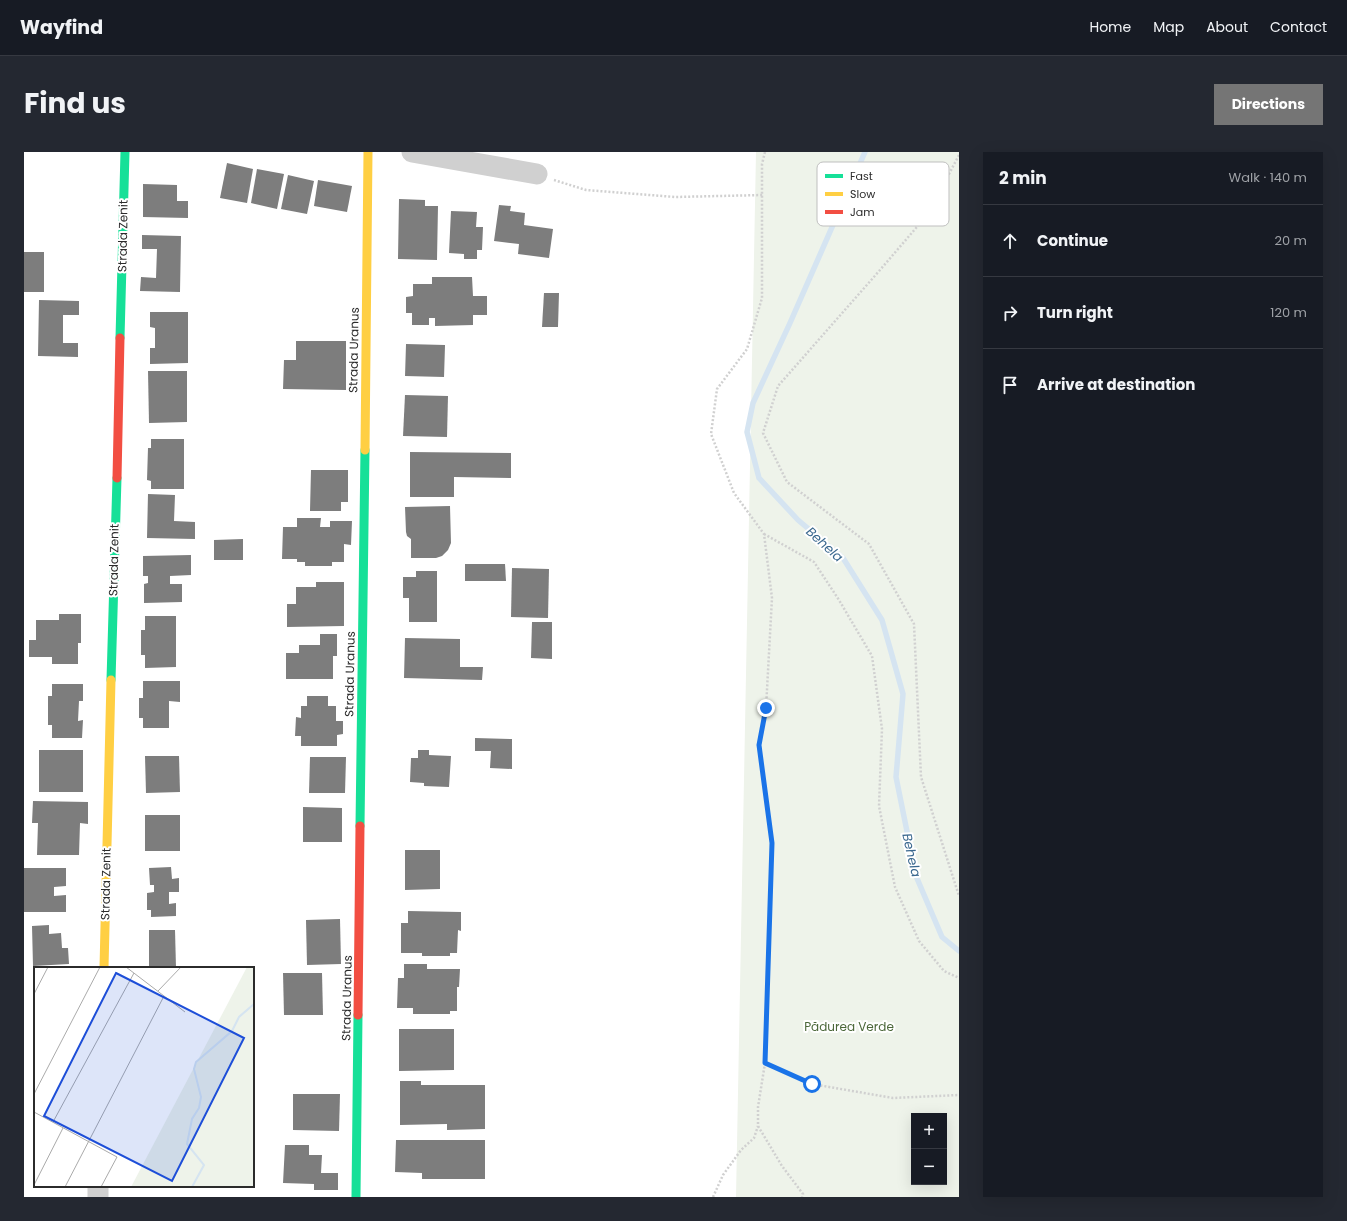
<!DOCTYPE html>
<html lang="en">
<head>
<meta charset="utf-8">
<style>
	:root { --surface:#171b24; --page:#242831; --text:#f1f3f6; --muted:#9ea1a6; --line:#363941; --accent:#757575 }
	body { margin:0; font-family:Poppins,sans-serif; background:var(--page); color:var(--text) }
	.controls { position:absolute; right:12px; bottom:12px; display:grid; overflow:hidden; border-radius:0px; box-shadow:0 4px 16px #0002 }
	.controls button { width:36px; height:36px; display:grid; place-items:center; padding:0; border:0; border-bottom:1px solid var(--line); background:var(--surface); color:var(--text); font:20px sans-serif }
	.stop { position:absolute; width:12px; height:12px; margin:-9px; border:3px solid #1a73e8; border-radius:50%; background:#fff }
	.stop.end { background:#1a73e8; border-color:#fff; box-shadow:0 1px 4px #0008 }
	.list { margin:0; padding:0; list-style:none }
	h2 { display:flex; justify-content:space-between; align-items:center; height:52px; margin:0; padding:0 16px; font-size:17px }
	h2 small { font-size:13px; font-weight:400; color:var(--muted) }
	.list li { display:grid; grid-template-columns:26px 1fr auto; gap:12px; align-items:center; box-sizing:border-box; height:72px; padding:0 16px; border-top:1px solid var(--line) }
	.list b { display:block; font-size:15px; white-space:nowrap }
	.list em { font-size:13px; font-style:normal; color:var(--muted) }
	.icon { flex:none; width:22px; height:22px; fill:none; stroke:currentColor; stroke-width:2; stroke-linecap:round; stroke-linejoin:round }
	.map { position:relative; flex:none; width:935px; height:1045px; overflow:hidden; border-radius:0px }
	header { display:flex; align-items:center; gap:24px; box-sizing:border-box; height:56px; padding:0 20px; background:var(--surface); border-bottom:1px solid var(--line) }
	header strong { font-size:19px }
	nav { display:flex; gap:22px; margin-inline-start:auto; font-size:14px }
	.intro { display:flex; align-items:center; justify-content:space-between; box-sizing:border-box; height:96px; padding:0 24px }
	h1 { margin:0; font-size:28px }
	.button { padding:10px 18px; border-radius:0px; background:var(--accent); color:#fff; font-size:14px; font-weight:700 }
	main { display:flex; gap:24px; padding:0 24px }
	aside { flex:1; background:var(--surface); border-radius:0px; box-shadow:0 4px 16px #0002 }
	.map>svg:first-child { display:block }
</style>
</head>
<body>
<header>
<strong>Wayfind</strong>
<nav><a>Home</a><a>Map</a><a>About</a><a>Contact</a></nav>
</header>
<div class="intro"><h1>Find us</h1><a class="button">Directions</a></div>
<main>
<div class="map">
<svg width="935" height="1045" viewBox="0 0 935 1045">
	<rect width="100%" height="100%" fill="#fff"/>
	<path fill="#eef3ea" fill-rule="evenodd" d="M732,0H935V1045H712ZM890,964H920V1030H890Z"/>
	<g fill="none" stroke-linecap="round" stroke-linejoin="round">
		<polyline stroke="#d5e4f1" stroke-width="5.5" points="841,0 766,171 729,251 723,280 735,326 774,368 819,406 858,468 879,542 872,625 892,724 918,785 935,799"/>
	</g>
	<g fill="#7d7d7d">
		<polygon points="203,11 229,17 223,51 196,46"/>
		<polygon points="233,17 260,22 253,57 227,51"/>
		<polygon points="264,23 290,29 283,62 257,57"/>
		<polygon points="294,28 328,34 323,60 290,54"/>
		<polygon points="119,32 153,33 153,49 164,49 164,66 119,65"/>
		<polygon points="375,47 401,48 401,54 414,54 413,108 374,107"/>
		<polygon points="475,53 487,54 486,59 501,61 500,73 529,77 525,106 494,102 495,92 470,89"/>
		<polygon points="427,59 453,60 452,75 459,75 458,98 453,98 453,107 440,107 440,102 425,101"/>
		<polygon points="118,83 157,84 156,140 116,139 117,125 132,126 133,97 118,97"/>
		<rect x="0" y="100" width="20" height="40"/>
		<polygon points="408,125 448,125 449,144 463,144 463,163 449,163 449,173 411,174 411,166 405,166 405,173 388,173 388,161 382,161 382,145 389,144 389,132 408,132"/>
		<polygon points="520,141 535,141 534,175 518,175"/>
		<polygon points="15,148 55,149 55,163 39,163 39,191 54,191 54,205 14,204"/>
		<polygon points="126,160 164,160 164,211 126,212 126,196 131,196 131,176 126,175"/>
		<polygon points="272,189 322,189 322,238 259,237 260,208 272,208"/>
		<polygon points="382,192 421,193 420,225 381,224"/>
		<polygon points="124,219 163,219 163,270 125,271"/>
		<polygon points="381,243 424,244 423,285 379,284"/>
		<polygon points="127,287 160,287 160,337 127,337 127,329 123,328 124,296 127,296"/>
		<polygon points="386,300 487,301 487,326 430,325 430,345 386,345"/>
		<polygon points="287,318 324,318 324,350 317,350 317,359 286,359"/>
		<polygon points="124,342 151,343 150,369 171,370 171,387 123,386"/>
		<polygon points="426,354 427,391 424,398 418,404 412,406 387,406 387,387 383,384 382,380 381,355"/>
		<polygon points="273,366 297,366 296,375 306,375 306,369 328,369 327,393 320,392 320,410 308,410 308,414 281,414 281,410 273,410 273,407 258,407 259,375 273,375"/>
		<polygon points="219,387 219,408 190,408 190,388"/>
		<polygon points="167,403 167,423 146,424 146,432 158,432 158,450 120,451 120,432 124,431 124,424 119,424 119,404"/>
		<polygon points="441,412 481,412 482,429 441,429"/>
		<polygon points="488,416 525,417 524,466 487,465"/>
		<polygon points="392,419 413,419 413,470 385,470 385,446 379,446 379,425 392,425"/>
		<polygon points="292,430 320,430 320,474 263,475 263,452 272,452 272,435 292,435"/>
		<polygon points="35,462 57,462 57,491 54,491 54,512 28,512 28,505 5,505 5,488 12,488 12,468 35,468"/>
		<polygon points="121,464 152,464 152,515 121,516 121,503 117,503 117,478 121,478"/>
		<polygon points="508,470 528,470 528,507 507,506"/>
		<polygon points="296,482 313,482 313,504 309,504 309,527 262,527 262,501 275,501 275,493 296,493"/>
		<polygon points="381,486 436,487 436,515 459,515 458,528 380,526"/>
		<polygon points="119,529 156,529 156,550 145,549 145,576 119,576 119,566 115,566 115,546 119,546"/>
		<polygon points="28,532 59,532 59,549 55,549 54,569 59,568 58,586 28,586 28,573 24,573 24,544 28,544"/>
		<polygon points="283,544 304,544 304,554 312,554 312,569 319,569 319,582 313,583 313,594 277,594 277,584 271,584 272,565 277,566 277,554 283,554"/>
		<polygon points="451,586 488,587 488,617 466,616 467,599 451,599"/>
		<rect x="15" y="598" width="44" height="42"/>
		<polygon points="394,598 405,598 405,603 427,604 425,635 400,634 400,631 386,630 387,606 394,606"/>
		<polygon points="121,604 155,604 156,640 122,641"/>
		<polygon points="286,605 322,605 321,641 285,641"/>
		<polygon points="9,649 64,650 64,672 56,671 55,703 13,703 14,671 8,671"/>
		<polygon points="279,655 318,656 318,690 279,690"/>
		<rect x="121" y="663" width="35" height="36"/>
		<polygon points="381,698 416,698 416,737 381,738"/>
		<polygon points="147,715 148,727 155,726 155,740 145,740 145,752 152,751 152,764 127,765 127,758 123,758 123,741 130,740 130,733 126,733 125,716"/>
		<polygon points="0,716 42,716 42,734 30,735 30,744 42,743 42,760 0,760"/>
		<polygon points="384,759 437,760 437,779 434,778 433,801 426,801 426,804 398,804 398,801 377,801 377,771 384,771"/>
		<polygon points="316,767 317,812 283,813 282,768"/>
		<polygon points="25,773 25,782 37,781 38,796 44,796 45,812 9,814 8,774"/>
		<polygon points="125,778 151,778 152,816 125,816"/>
		<polygon points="380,812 403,812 403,817 436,817 435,835 433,835 433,859 426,859 426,862 389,862 389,856 373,856 374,826 380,826"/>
		<polygon points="259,821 298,821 299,863 260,863"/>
		<rect x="9" y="837" width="2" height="49"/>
		<polygon points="375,877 430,877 430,918 375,919"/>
		<polygon points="376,929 397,929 397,933 461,933 461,977 423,978 423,972 376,973"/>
		<polygon points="269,942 316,942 315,979 269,978"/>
		<polygon points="372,988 461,988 461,1027 398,1027 398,1021 371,1020"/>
		<polygon points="261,993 285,993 285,1003 298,1003 297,1021 314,1021 314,1038 290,1038 290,1032 259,1031"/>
		<polygon points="10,998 11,998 11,1028 9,1028"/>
	</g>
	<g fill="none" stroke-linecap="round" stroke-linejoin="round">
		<g stroke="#d0d0d0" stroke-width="2.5" stroke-dasharray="2 2" stroke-linecap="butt">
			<polyline points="741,0 738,12 738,146 723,197 693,237 687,282 710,341 740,382 748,446 742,556 735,593 748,691 741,911 734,955 734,974 758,1014 779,1042 778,1045"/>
			<polyline points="935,3 904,62 856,118 754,234 739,281 763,330 845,392 890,472 897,625 935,744"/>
			<polyline points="530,28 562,38 651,45 739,43"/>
			<polyline points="740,382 790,410 815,448 848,504 858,577 855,654 871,735 895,789 920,819 935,826"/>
			<polyline points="741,911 788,932 869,946 935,943"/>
			<polyline points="689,1045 699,1023 717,998 730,986 734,974"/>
		</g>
		<g stroke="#d0d0d0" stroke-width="21">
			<polyline points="388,0 513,22"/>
			<polyline points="74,1045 74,1034"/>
		</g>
		<g stroke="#16e098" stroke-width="9">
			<polyline points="96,186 101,0"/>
			<polyline points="87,528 93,326"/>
			<polyline points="336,674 341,298"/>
			<polyline points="332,1045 334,863"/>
		</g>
		<g stroke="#ffcf43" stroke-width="9">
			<polyline points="341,298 344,0"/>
			<polyline points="80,816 87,528"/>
		</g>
		<g stroke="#f24e42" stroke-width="9">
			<polyline points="93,326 96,186"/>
			<polyline points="334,863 336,674"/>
		</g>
	</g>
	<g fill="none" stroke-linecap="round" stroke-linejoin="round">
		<polyline stroke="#1a73e8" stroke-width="5" points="742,556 735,593 748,691 741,911 788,932"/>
	</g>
	<g text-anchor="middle" stroke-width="4" stroke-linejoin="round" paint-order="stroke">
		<g font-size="12" fill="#2b2b2b" stroke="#fff">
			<text transform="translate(99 84) rotate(-89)" y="4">Strada Zenit</text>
			<text transform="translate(330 198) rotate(-89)" y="4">Strada Uranus</text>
			<text transform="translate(90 408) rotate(-89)" y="4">Strada Zenit</text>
			<text transform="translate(326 522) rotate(-89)" y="4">Strada Uranus</text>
			<text transform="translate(82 732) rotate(-89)" y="4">Strada Zenit</text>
			<text transform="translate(323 846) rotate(-89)" y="4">Strada Uranus</text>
		</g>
		<g font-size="12" fill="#4b6739" stroke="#fff">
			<text x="825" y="879">Pădurea Verde</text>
		</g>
		<g font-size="13" font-style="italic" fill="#39678e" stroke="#fff">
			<text transform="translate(801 392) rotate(42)" y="5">Behela</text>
			<text transform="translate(888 703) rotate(77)" y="5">Behela</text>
		</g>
	</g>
	<g transform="translate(10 815)">
		<rect width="220" height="220" fill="#fff"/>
		<path d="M213,0H220V220H97Z" fill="#eef3ea"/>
		<path fill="none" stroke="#d5e4f1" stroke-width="2" d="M158,220L170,198L153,177L158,152L165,141L167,130L160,102L162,95L198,64L205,50L220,37"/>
		<path fill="none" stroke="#aaa" stroke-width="1" d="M92,0L151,45M124,24L147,0M0,27L14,0M0,127L66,0M0,145L83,190L67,220M19,155L100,6M0,218L29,161M31,220L130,29"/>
		<path fill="#1d4ed8" fill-opacity="0.15" stroke="#1d4ed8" stroke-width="2" d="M82,6L210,71L138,214L10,149Z"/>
		<rect width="220" height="220" fill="none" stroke="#2b2b2b" stroke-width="2"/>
	</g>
	<rect x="793" y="10" width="132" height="64" rx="6" fill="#fff" stroke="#bfbfbf" stroke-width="1"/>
	<rect x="801" y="22" width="18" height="4" fill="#16e098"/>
	<rect x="801" y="40" width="18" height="4" fill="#ffcf43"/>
	<rect x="801" y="58" width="18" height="4" fill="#f24e42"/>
	<g font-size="11" fill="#2b2b2b">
		<text x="826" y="28">Fast</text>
		<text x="826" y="46">Slow</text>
		<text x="826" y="64">Jam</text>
	</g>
</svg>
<div class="controls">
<button>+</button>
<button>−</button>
</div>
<div class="stop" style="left:788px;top:932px"></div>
<div class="stop end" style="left:742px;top:556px"></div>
</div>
<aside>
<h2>2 min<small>Walk · 140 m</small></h2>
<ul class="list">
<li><svg class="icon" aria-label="ahead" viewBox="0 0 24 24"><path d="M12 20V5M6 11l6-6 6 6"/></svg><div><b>Continue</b></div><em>20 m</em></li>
<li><svg class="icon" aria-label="right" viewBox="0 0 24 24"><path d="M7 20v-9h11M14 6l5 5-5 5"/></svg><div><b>Turn right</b></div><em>120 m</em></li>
<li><svg class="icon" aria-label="arrive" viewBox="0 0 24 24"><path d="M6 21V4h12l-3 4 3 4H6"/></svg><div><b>Arrive at destination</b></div></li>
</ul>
</aside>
</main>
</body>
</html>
